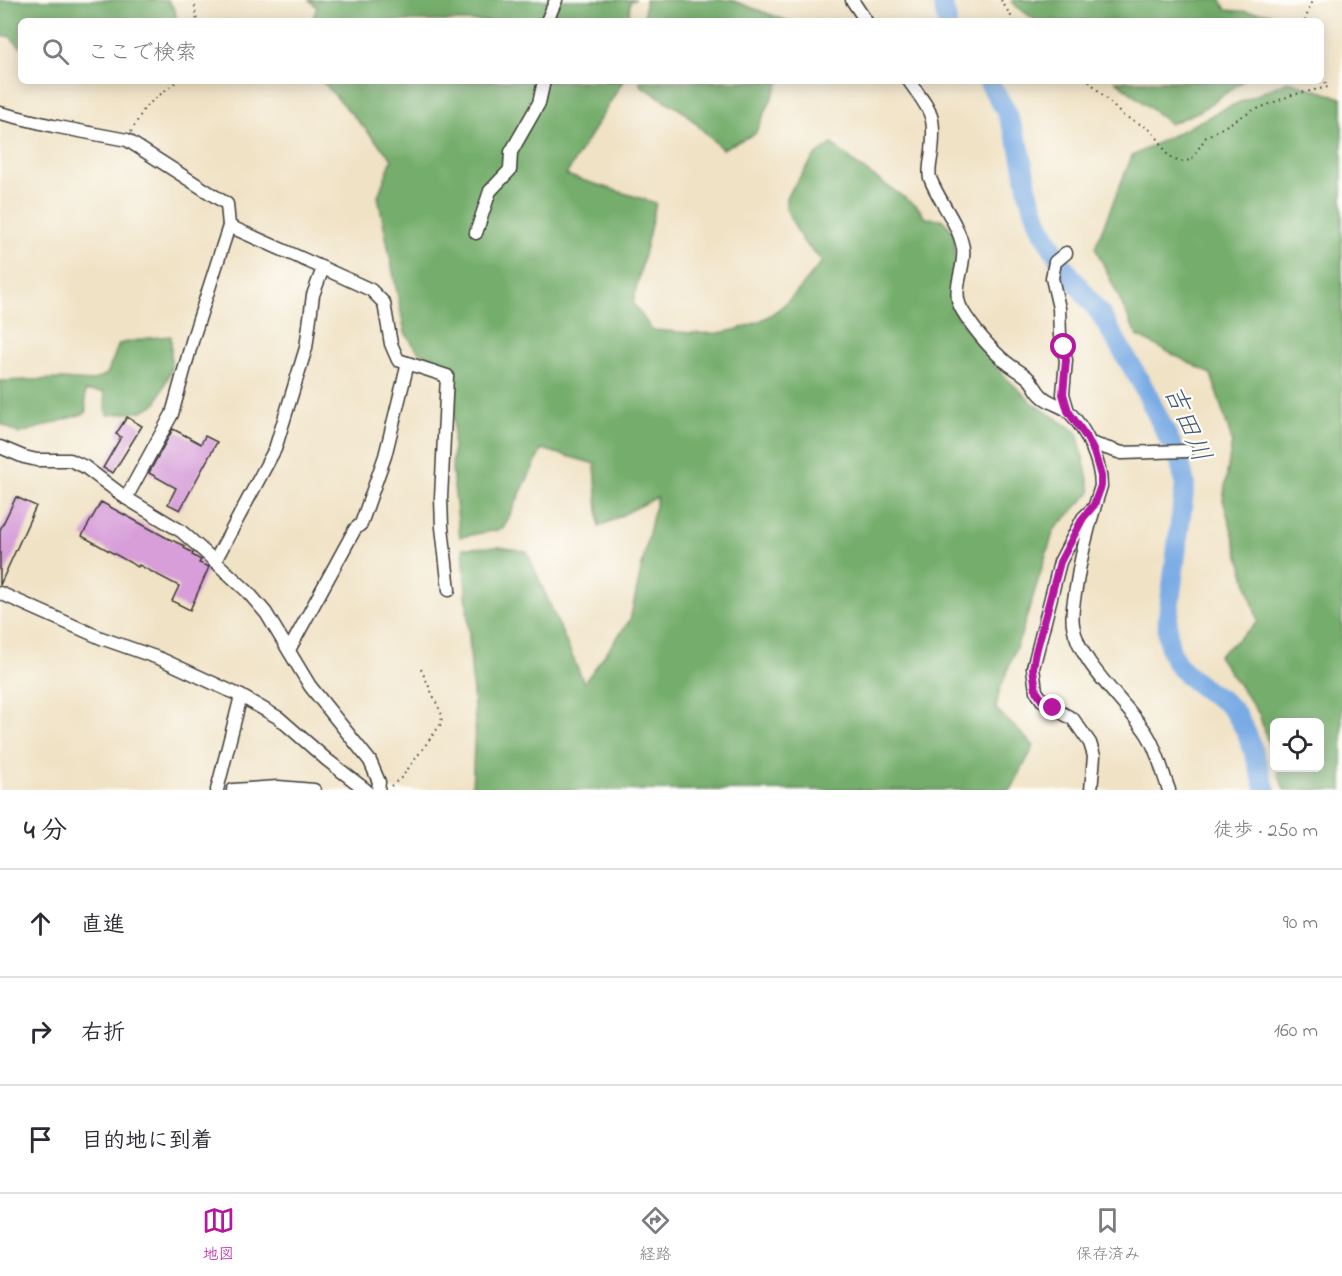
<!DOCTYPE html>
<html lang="ja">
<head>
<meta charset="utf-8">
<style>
	:root { --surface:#fff; --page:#f2f2f3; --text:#2b2b33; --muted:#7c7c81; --line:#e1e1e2; --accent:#b5179e }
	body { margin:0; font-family:"Indie Flower","Klee One",sans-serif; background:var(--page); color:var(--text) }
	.controls { position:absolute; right:18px; bottom:18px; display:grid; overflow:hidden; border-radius:9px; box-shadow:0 3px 15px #0003 }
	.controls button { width:54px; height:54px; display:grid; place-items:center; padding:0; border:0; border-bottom:2px solid var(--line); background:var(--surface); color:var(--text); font:30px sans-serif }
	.stop { position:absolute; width:18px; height:18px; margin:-14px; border:4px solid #b5179e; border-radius:50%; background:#fff }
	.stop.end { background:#b5179e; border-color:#fff; box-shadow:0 2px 6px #0008 }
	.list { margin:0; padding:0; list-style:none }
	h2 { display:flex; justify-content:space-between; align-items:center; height:78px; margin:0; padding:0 24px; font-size:26px }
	h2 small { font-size:20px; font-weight:400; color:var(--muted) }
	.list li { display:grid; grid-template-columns:39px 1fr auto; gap:18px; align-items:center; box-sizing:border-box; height:108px; padding:0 24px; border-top:2px solid var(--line) }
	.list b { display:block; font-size:22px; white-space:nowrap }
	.list em { font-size:20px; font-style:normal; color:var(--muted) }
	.icon { flex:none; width:33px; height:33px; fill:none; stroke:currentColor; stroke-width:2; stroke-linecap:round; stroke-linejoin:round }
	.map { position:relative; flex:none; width:1342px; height:790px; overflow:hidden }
	.search { position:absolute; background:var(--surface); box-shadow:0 3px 15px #0003; left:18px; right:18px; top:18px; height:66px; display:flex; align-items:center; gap:15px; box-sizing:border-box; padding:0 21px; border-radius:9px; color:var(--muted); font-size:22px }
	.sheet { height:402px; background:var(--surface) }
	nav { display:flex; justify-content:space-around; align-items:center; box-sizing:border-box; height:84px; border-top:2px solid var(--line); background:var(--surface); font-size:16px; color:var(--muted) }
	nav a { display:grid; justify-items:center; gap:3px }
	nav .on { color:var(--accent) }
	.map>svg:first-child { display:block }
</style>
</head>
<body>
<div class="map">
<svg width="1342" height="790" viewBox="0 0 1342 790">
	<rect width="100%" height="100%" fill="#fdfcf7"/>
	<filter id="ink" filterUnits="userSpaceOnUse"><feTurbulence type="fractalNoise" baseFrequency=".0167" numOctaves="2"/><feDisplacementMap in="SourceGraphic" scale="12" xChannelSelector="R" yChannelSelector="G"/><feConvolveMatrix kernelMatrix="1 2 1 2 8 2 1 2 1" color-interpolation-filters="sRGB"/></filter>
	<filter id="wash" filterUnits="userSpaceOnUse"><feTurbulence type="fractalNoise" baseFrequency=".008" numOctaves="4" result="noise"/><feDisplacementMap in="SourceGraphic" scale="24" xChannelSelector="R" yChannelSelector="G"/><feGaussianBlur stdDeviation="1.35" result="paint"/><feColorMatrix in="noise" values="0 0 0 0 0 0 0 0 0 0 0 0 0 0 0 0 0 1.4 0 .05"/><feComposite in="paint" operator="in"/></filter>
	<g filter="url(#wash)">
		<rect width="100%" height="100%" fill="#f0e2c5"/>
		<g fill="#74ad6c" stroke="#486444" stroke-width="1.5">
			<polygon points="0,0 168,0 175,10 177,21 21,21 21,47 9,36 0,37"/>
			<polygon points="309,0 636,0 630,1 629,21 312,21 317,7"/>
			<polygon points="645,0 731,0 788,21 644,21"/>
			<polygon points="1013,0 1221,0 1226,10 1268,13 1277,17 1277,21 1036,21 1011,2"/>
			<path d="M322,81H623L566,175L656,203L633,303L652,330C672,331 698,335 718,333C771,326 791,301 822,261L802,240L786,209V197L814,157L832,144L860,167L918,207L925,218L942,219L954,232L955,264L950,287L957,316L1000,372L1034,404L1077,432L1091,492L1054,530L1021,635L999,692L996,709L1034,746L1011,790H472L475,724L463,548L500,547L527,552L584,683L630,620L657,497L599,527L595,464L542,449L503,529L460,537L452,470L456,374L418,351L405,333L378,196L392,159Z"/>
			<polygon points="640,81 780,81 755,134 722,149 684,112 640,85"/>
			<polygon points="1116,81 1243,81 1200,111 1170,124"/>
			<polygon points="1288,81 1342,98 1342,790 1284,790 1277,768 1320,768 1320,722 1274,722 1274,761 1259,714 1218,656 1258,622 1223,500 1232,441 1211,374 1137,336 1095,247 1132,156 1224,109"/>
			<polygon points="171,336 171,370 156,404 140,412 107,415 104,392 85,391 86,413 19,434 0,423 0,381 61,379 92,381 107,374 119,344 149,338"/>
		</g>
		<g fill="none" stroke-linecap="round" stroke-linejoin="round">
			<g stroke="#79abe4" stroke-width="20">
				<polyline points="942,0 947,21"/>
				<path d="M988,81L1006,111L1020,148L1028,192L1040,226L1061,263L1101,315L1142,384L1180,462L1185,484L1168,617C1165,655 1176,668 1206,690C1213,695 1223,699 1229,706C1250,728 1256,762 1266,790"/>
			</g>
		</g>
		<g id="blocks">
			<g fill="#d79ed9">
				<polygon points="127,417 142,426 113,473 103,468 121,437 116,434"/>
				<polygon points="173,429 201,444 205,436 217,442 180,510 168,504 176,488 149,473"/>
				<polygon points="16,497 36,506 0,585 0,530"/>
				<polygon points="101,502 167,538 185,546 184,548 193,553 192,555 201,560 199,563 209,567 190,610 172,601 179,586 139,565 138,567 82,536"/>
			</g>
		</g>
	</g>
	<g filter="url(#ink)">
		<use href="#blocks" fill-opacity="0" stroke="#3c3a35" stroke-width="1.5"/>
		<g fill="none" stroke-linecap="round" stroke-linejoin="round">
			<defs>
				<g id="street">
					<polyline points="852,0 866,21"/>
					<polyline points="547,21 556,0"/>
					<path d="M909,81C930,111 936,113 932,151C931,159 928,171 930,178C939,202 958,222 963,248C966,269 950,290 962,310C972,327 991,350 1006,362C1013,368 1022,372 1028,378C1034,383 1036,391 1042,396C1050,404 1062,405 1069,412C1086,429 1101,462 1101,486C1090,520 1081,553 1076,588C1074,600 1071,613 1073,625C1078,662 1126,702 1147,734C1158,751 1162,772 1169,790"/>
					<polyline points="0,113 53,126 127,140 227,204 229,226 323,268 313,295 306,348 275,449 215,561"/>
					<polyline points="476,233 490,191 510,170 511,152 539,103 544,81"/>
					<polyline points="1066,253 1055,262 1052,278 1059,308 1060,336 1066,360 1063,394 1068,411"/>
					<polyline points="323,268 371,290 384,303 391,344 398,360 447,376 441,498 442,527 449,590"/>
					<polyline points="1090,443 1122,453 1187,451"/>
					<polyline points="0,447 24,457 37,460 70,460 85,467 126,498 181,531 208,555 247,591 266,613 310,686 370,761 379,782 378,790"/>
					<polyline points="126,498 172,414 193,338 229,226"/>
					<polyline points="1090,511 1083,518 1060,562 1033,668 1036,691 1042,700 1053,708 1073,719 1090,743 1094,756 1091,790"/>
					<polyline points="0,593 101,638 161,659 241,696 279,718 327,760 366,790"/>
					<polyline points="289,650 355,529 361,524 385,456 408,363"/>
					<polyline points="217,790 241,696"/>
					<polyline points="233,790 278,787 314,790"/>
				</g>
			</defs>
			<use href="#street" stroke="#3c3a35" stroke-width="15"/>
			<g stroke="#3c3a35" stroke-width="2" stroke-dasharray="1.5 4.5" stroke-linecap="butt">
				<polyline points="194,0 197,21"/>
				<polyline points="1001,0 1014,21"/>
				<polyline points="1305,21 1312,0"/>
				<polyline points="1089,81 1122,115 1148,128 1160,141 1168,156 1179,162 1191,160 1206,137 1252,111 1292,95 1328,87 1321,75"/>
				<polyline points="131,132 145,107 177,81"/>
				<polyline points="391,786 402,777 441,724 442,715 420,667"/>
			</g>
			<use href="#street" stroke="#fff" stroke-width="12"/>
		</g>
	</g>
	<g fill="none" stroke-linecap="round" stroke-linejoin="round" filter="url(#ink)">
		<polyline stroke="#b5179e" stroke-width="8" points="1053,708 1042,700 1036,691 1033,668 1036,652 1060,562 1083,518 1094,505 1101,486 1101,476 1094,452 1087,438 1068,411 1063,394 1066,360 1064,347"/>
	</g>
	<g text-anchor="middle" stroke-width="4.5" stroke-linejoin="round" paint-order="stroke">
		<g font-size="27" font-style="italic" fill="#465c76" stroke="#fdfcf7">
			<text transform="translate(1188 423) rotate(67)" y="9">吉田川</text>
		</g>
	</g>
</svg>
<div class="controls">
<button><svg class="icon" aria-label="locate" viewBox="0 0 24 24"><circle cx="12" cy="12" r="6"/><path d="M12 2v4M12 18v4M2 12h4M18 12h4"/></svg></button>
</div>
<div class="stop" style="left:1064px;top:347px"></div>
<div class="stop end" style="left:1053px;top:708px"></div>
<div class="search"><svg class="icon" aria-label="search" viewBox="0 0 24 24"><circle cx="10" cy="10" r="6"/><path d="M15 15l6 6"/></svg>ここで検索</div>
</div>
<section class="sheet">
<h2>4 分<small>徒歩 · 250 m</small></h2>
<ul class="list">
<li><svg class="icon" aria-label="ahead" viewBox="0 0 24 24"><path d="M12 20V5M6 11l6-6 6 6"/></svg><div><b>直進</b></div><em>90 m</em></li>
<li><svg class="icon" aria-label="right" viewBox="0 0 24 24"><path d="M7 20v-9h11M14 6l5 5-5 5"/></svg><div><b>右折</b></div><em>160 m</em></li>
<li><svg class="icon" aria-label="arrive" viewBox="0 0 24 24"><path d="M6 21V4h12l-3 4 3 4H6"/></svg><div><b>目的地に到着</b></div></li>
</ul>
</section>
<nav>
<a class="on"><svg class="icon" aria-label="map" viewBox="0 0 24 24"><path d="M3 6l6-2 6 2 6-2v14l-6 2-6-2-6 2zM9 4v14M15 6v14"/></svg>地図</a>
<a><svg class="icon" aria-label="directions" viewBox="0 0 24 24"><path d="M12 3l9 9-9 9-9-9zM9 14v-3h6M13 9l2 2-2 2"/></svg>経路</a>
<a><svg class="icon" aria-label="saved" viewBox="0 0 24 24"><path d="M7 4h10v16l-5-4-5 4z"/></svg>保存済み</a>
</nav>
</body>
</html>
